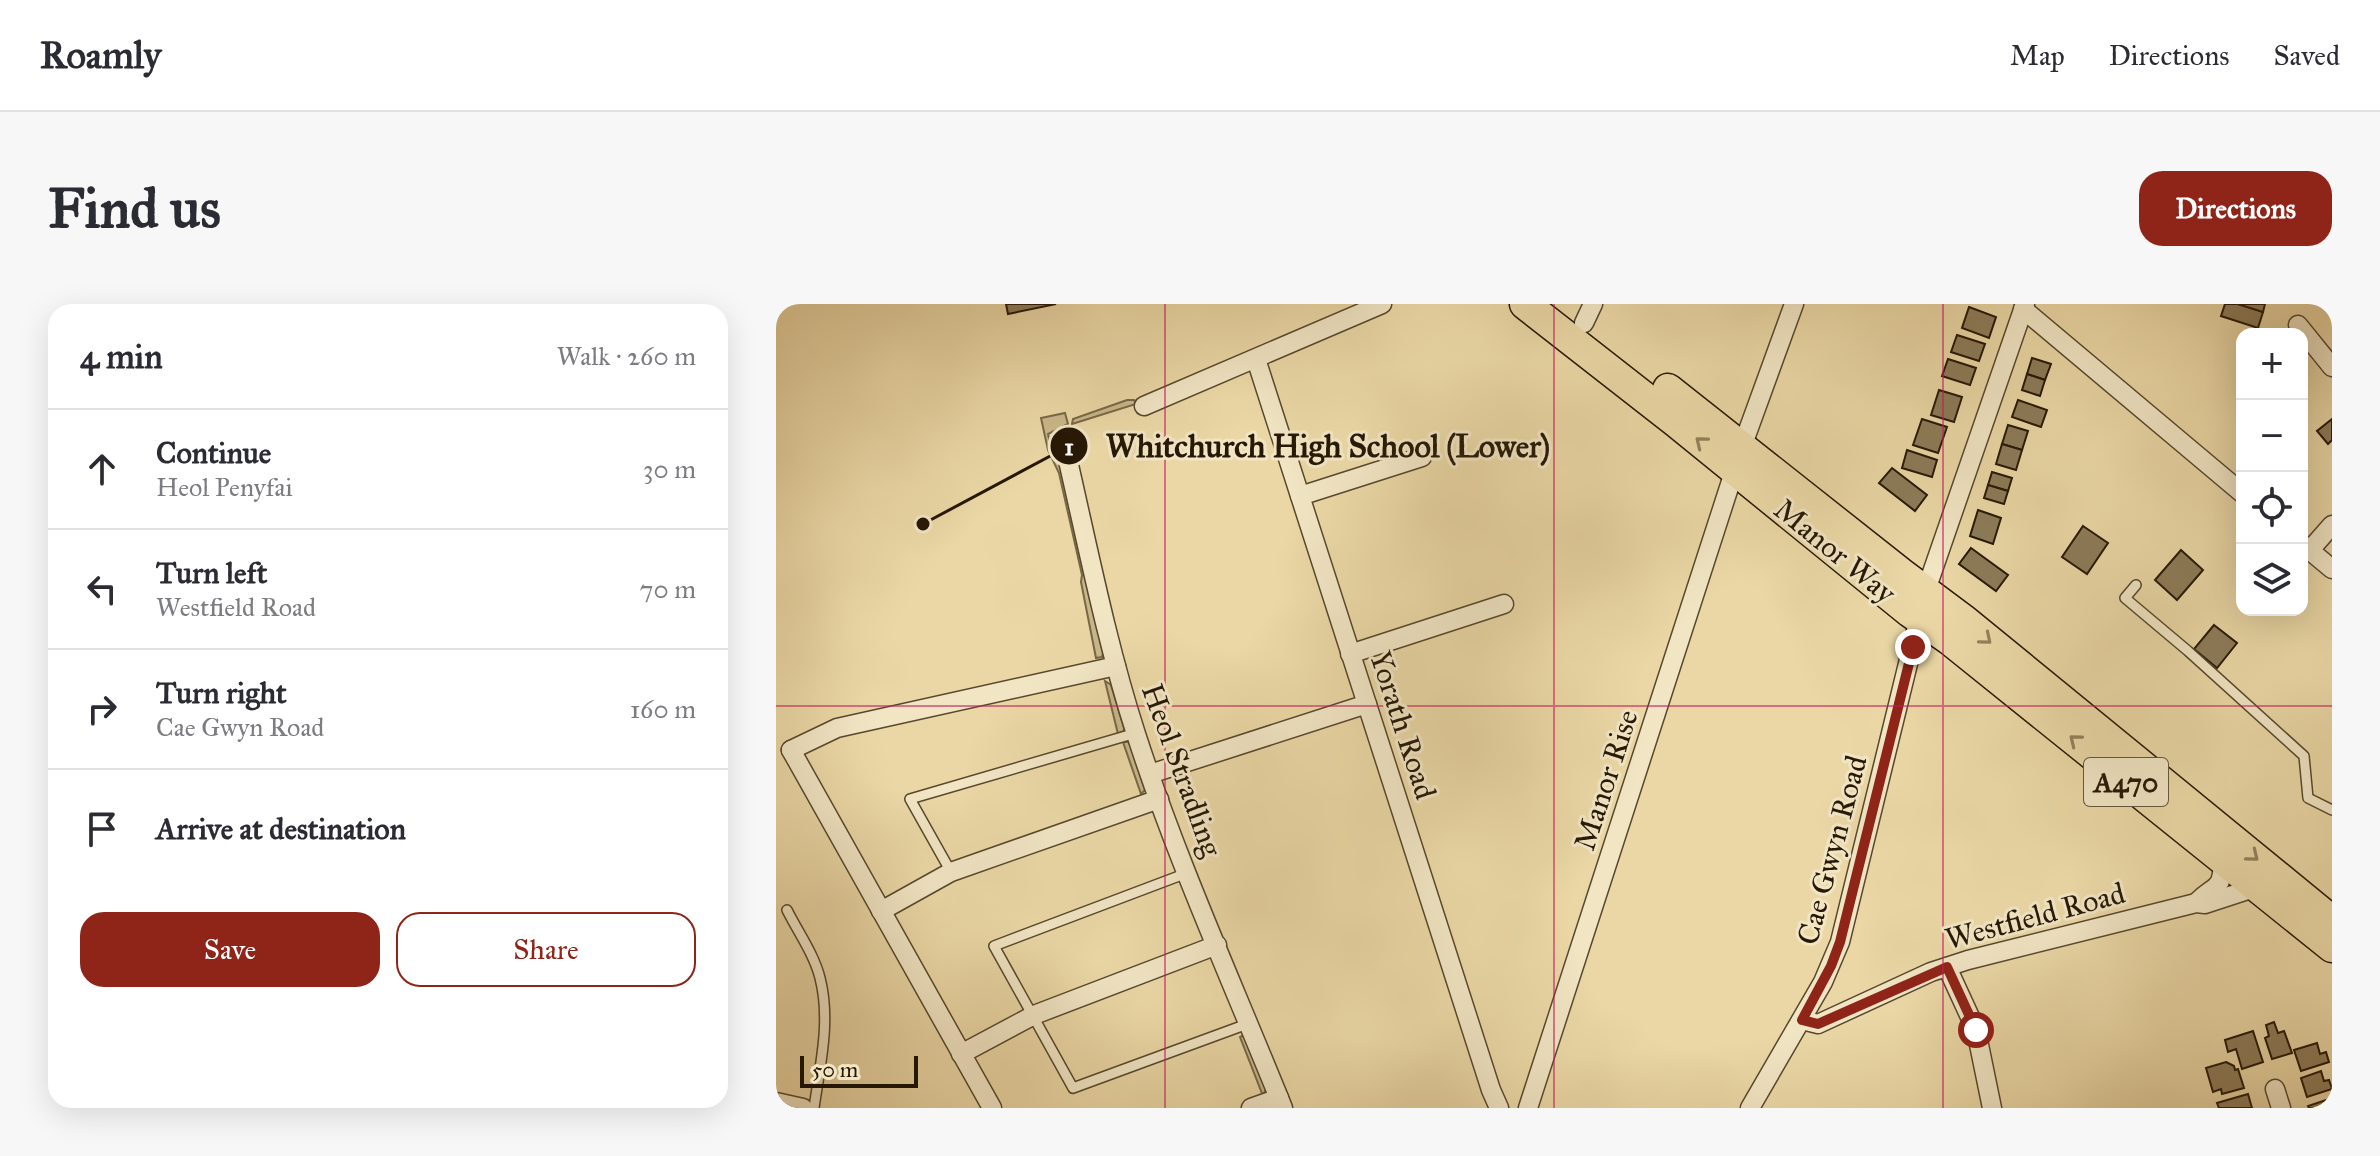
<!DOCTYPE html>
<html lang="en">
<head>
<meta charset="utf-8">
<style>
	:root { --surface:#fff; --page:#f7f7f7; --text:#2b2b33; --muted:#7c7c81; --line:#e1e1e2; --accent:#8f2418 }
	body { margin:0; font-family:"IM FELL Great Primer",serif; background:var(--page); color:var(--text) }
	.controls { position:absolute; right:24px; top:24px; display:grid; overflow:hidden; border-radius:16px; box-shadow:0 8px 32px #0002 }
	.controls button { width:72px; height:72px; display:grid; place-items:center; padding:0; border:0; border-bottom:2px solid var(--line); background:var(--surface); color:var(--text); font:40px sans-serif }
	.scale { position:absolute; left:24px; bottom:20px; width:118px; box-sizing:border-box; padding-left:8px; border:4px solid #261805; border-top:0; font-size:22px; line-height:28px; white-space:nowrap; color:#261805; -webkit-text-stroke:6px #f1e5c4; paint-order:stroke }
	.stop { position:absolute; width:24px; height:24px; margin:-18px; border:6px solid #8f2418; border-radius:50%; background:#fff }
	.stop.end { background:#8f2418; border-color:#fff; box-shadow:0 2px 8px #0008 }
	.list { margin:0; padding:0; list-style:none }
	h2 { display:flex; justify-content:space-between; align-items:center; height:104px; margin:0; padding:0 32px; font-size:34px }
	h2 small { font-size:26px; font-weight:400; color:var(--muted) }
	.list li { display:grid; grid-template-columns:52px 1fr auto; gap:24px; align-items:center; box-sizing:border-box; height:120px; padding:0 32px; border-top:2px solid var(--line) }
	.list b { display:block; font-size:30px; white-space:nowrap }
	.list p { margin:0; font-size:26px; white-space:nowrap; color:var(--muted) }
	.list em { font-size:26px; font-style:normal; color:var(--muted) }
	.actions { display:flex; gap:16px; padding:24px 32px }
	.actions a { flex:1; padding:18px 0; border:2px solid var(--accent); border-radius:24px; text-align:center; font-size:28px; color:var(--accent) }
	.actions .main { background:var(--accent); color:#fff }
	.icon { flex:none; width:44px; height:44px; fill:none; stroke:currentColor; stroke-width:2; stroke-linecap:round; stroke-linejoin:round }
	.map { position:relative; flex:none; width:1556px; height:804px; overflow:hidden; border-radius:24px }
	header { display:flex; align-items:center; gap:48px; box-sizing:border-box; height:112px; padding:0 40px; background:var(--surface); border-bottom:2px solid var(--line) }
	header strong { font-size:38px }
	nav { display:flex; gap:44px; margin-inline-start:auto; font-size:28px }
	.intro { display:flex; align-items:center; justify-content:space-between; box-sizing:border-box; height:192px; padding:0 48px }
	h1 { margin:0; font-size:56px }
	.button { padding:20px 36px; border-radius:24px; background:var(--accent); color:#fff; font-size:28px; font-weight:700 }
	main { display:flex; gap:48px; padding:0 48px }
	aside { flex:1; background:var(--surface); border-radius:24px; box-shadow:0 8px 32px #0002 }
	.map>svg:first-child { display:block }
</style>
</head>
<body>
<header>
<strong>Roamly</strong>
<nav><a>Map</a><a>Directions</a><a>Saved</a></nav>
</header>
<div class="intro"><h1>Find us</h1><a class="button">Directions</a></div>
<main>
<aside>
<h2>4 min<small>Walk · 260 m</small></h2>
<ul class="list">
<li><svg class="icon" aria-label="ahead" viewBox="0 0 24 24"><path d="M12 20V5M6 11l6-6 6 6"/></svg><div><b>Continue</b><p>Heol Penyfai</p></div><em>30 m</em></li>
<li><svg class="icon" aria-label="left" viewBox="0 0 24 24"><path d="M17 20v-9H6M10 6l-5 5 5 5"/></svg><div><b>Turn left</b><p>Westfield Road</p></div><em>70 m</em></li>
<li><svg class="icon" aria-label="right" viewBox="0 0 24 24"><path d="M7 20v-9h11M14 6l5 5-5 5"/></svg><div><b>Turn right</b><p>Cae Gwyn Road</p></div><em>160 m</em></li>
<li><svg class="icon" aria-label="arrive" viewBox="0 0 24 24"><path d="M6 21V4h12l-3 4 3 4H6"/></svg><div><b>Arrive at destination</b></div></li>
</ul>
<div class="actions"><a class="main">Save</a><a>Share</a></div>
</aside>
<div class="map">
<svg width="1556" height="804" viewBox="0 0 1556 804">
	<rect width="100%" height="100%" fill="#ead7a5"/>
	<filter id="stains"><feTurbulence type="fractalNoise" baseFrequency=".0025" numOctaves="4"/><feColorMatrix values="0 0 0 0 .2 0 0 0 0 .09 0 0 0 0 .02 0 0 0 .5 -.17"/></filter>
	<radialGradient id="worn" r=".72"><stop offset=".6" stop-color="#630" stop-opacity="0"/><stop offset="1" stop-color="#630" stop-opacity=".3"/></radialGradient>
	<g fill="#c9b78a" stroke="#786848" stroke-width="2">
		<polygon points="351,96 358,96 360,100 296,120 297,115"/>
		<polygon points="289,109 292,120 272,130 276,148 282,148 327,349 326,353 320,354 305,278 306,271 283,169 272,146 265,114"/>
		<polygon points="329,377 335,381 348,424 348,427 342,430"/>
		<polygon points="347,438 353,438 369,486 365,490"/>
		<polygon points="470,730 491,783 487,792 464,733"/>
	</g>
	<g fill="#8c7b58" stroke="#261805" stroke-width="2">
		<polygon points="230,0 280,0 232,10"/>
		<polygon points="1449,0 1462,0 1487,8 1482,24 1445,12"/>
		<polygon points="1462,0 1489,0 1487,8"/>
		<polygon points="1193,3 1220,13 1213,34 1186,24"/>
		<polygon points="1181,31 1209,40 1203,57 1175,48"/>
		<polygon points="1256,54 1275,60 1269,76 1251,70"/>
		<polygon points="1172,55 1200,64 1194,81 1166,72"/>
		<polygon points="1251,70 1269,76 1264,92 1246,86"/>
		<polygon points="1163,86 1186,93 1178,118 1155,111"/>
		<polygon points="1242,96 1271,106 1265,123 1236,113"/>
		<polygon points="1146,115 1171,123 1162,149 1137,141"/>
		<polygon points="1556,115 1556,136 1552,140 1541,127"/>
		<polygon points="1232,121 1252,127 1246,146 1226,140"/>
		<polygon points="1226,140 1246,146 1240,166 1220,160"/>
		<polygon points="1131,146 1161,156 1156,173 1126,164"/>
		<polygon points="1116,164 1151,191 1139,207 1103,179"/>
		<polygon points="1216,168 1236,174 1232,187 1212,181"/>
		<polygon points="1212,181 1232,187 1228,200 1208,194"/>
		<polygon points="1202,206 1225,214 1217,240 1194,232"/>
		<polygon points="1307,222 1332,239 1311,270 1286,253"/>
		<polygon points="1195,244 1232,271 1220,287 1183,260"/>
		<polygon points="1405,246 1427,266 1401,296 1379,276"/>
		<polygon points="1438,321 1461,339 1441,364 1418,345"/>
		<polygon points="1498,718 1502,729 1508,727 1516,749 1496,755 1489,734 1493,732 1490,721"/>
		<polygon points="1477,727 1487,758 1466,765 1460,745 1452,748 1449,736"/>
		<polygon points="1541,739 1544,750 1550,748 1553,758 1525,767 1518,746"/>
		<polygon points="1450,758 1458,762 1459,766 1462,765 1468,784 1446,790 1445,785 1437,788 1430,764"/>
		<polygon points="1545,767 1548,777 1553,776 1556,785 1531,793 1525,774"/>
		<polygon points="1472,790 1476,804 1443,804 1441,799"/>
		<polygon points="1553,795 1556,804 1533,804 1532,802"/>
	</g>
	<g fill="none" stroke-linecap="round" stroke-linejoin="round">
		<defs>
			<g id="service">
				<polyline points="1360,281 1349,294 1412,347 1528,452 1532,494 1556,506"/>
				<polyline points="175,568 134,495 360,429"/>
				<polyline points="411,569 218,642 297,784 474,719"/>
				<path d="M11,606C22,628 38,650 44,674C55,717 44,761 38,804"/>
			</g>
			<g id="minor">
				<polyline points="1247,5 1466,189"/>
				<polyline points="808,19 817,0"/>
				<polyline points="1522,21 1556,63"/>
				<polyline points="480,55 715,786 723,804"/>
				<polyline points="368,102 606,0"/>
				<path d="M287,135C310,233 329,334 360,430C401,557 457,680 507,804"/>
				<polyline points="966,143 1018,0"/>
				<polyline points="524,192 646,153"/>
				<polyline points="1526,240 1556,265"/>
				<polyline points="1534,246 1556,221"/>
				<polyline points="574,350 728,300"/>
				<polyline points="15,446 216,804"/>
				<polyline points="15,446 61,424 340,362"/>
				<polyline points="374,470 591,400"/>
				<path d="M1422,597C1441,579 1446,587 1447,556"/>
				<polyline points="105,607 175,568 383,495"/>
				<polyline points="1171,663 1200,726 1216,804"/>
				<polyline points="1026,716 1042,720 1155,668 1192,656 1420,599 1429,600 1481,583"/>
				<polyline points="185,750 258,711 441,641"/>
				<polyline points="1499,785 1505,804"/>
				<polyline points="0,798 27,804"/>
				<polyline points="475,804 503,794"/>
				<polyline points="752,804 959,165"/>
				<polyline points="974,804 1047,678 1064,638 1150,286 1249,0"/>
			</g>
			<g id="trunk">
				<polyline points="749,0 900,118 1134,308 1174,336 1556,643"/>
				<polyline points="892,85 1126,270 1189,317 1556,617"/>
			</g>
		</defs>
		<use href="#service" stroke="#57482d" stroke-width="12"/>
		<use href="#minor" stroke="#57482d" stroke-width="21"/>
		<use href="#trunk" stroke="#261805" stroke-width="33"/>
		<use href="#service" stroke="#f1e5c4" stroke-width="9"/>
		<use href="#minor" stroke="#f1e5c4" stroke-width="18"/>
		<use href="#trunk" stroke="#ead7a5" stroke-width="30"/>
	</g>
	<defs><path id="oneway-chevron" d="M-2-3.5L2.5 0L-2 3.5" fill="none" stroke-width="1.6" stroke-linecap="round" stroke-linejoin="round" transform="scale(2)"/></defs>
	<g stroke="#92815d">
		<use href="#oneway-chevron" transform="translate(925 138) rotate(-141)"/>
		<use href="#oneway-chevron" transform="translate(1210 335) rotate(40)"/>
		<use href="#oneway-chevron" transform="translate(1299 436) rotate(-141)"/>
		<use href="#oneway-chevron" transform="translate(1477 552) rotate(39)"/>
	</g>
	<g fill="none" stroke-linecap="round" stroke-linejoin="round">
		<polyline stroke="#8f2418" stroke-width="10" points="1137,343 1064,638 1055,662 1026,716 1042,720 1171,663 1200,726"/>
	</g>
	<path fill="none" stroke="#c2185b" stroke-width="2" stroke-opacity="0.55" d="M389,0V804M778,0V804M1167,0V804M0,402H1556"/>
	<g text-anchor="middle" stroke-width="6" stroke-linejoin="round" paint-order="stroke">
		<rect fill="#f1e5c4" stroke="#63563e" stroke-width="2" x="1308" y="454" width="84" height="48" rx="6"/>
		<g font-size="28" font-weight="bold" fill="#261805">
			<text x="1350" y="488">A470</text>
		</g>
		<g font-size="30" fill="#261805" stroke="#f1e5c4">
			<text transform="translate(1059 247) rotate(39)" y="10">Manor Way</text>
			<text transform="translate(627 421) rotate(72)" y="10">Yorath Road</text>
			<text transform="translate(406 466) rotate(70)" y="10">Heol Stradling</text>
			<text transform="translate(830 476) rotate(-72)" y="10">Manor Rise</text>
			<text transform="translate(1056 546) rotate(-75)" y="10">Cae Gwyn Road</text>
			<text transform="translate(1259 612) rotate(-15)" y="10">Westfield Road</text>
		</g>
	</g>
	<path fill="none" stroke="#261805" stroke-width="3" d="M147 220L293 142"/>
	<g fill="#261805" stroke="#f1e5c4" stroke-width="3">
		<circle cx="147" cy="220" r="8"/>
		<circle cx="293" cy="142" r="20"/>
	</g>
	<g font-size="24" text-anchor="middle" font-weight="bold" fill="#fff">
		<text x="293" y="151">1</text>
	</g>
	<g font-size="32" text-anchor="middle" font-weight="bold" fill="#261805" stroke="#f1e5c4" stroke-width="6" stroke-linejoin="round" paint-order="stroke">
		<text x="552" y="153">Whitchurch High School (Lower)</text>
	</g>
	<rect width="100%" height="100%" filter="url(#stains)"/>
	<rect width="100%" height="100%" fill="url(#worn)"/>
</svg>
<div class="controls">
<button>+</button>
<button>−</button>
<button><svg class="icon" aria-label="locate" viewBox="0 0 24 24"><circle cx="12" cy="12" r="6"/><path d="M12 2v4M12 18v4M2 12h4M18 12h4"/></svg></button>
<button><svg class="icon" aria-label="layers" viewBox="0 0 24 24"><path d="M12 4l9 5-9 5-9-5zM3 14l9 5 9-5"/></svg></button>
</div>
<div class="scale">50 m</div>
<div class="stop" style="left:1200px;top:726px"></div>
<div class="stop end" style="left:1137px;top:343px"></div>
</div>
</main>
</body>
</html>
